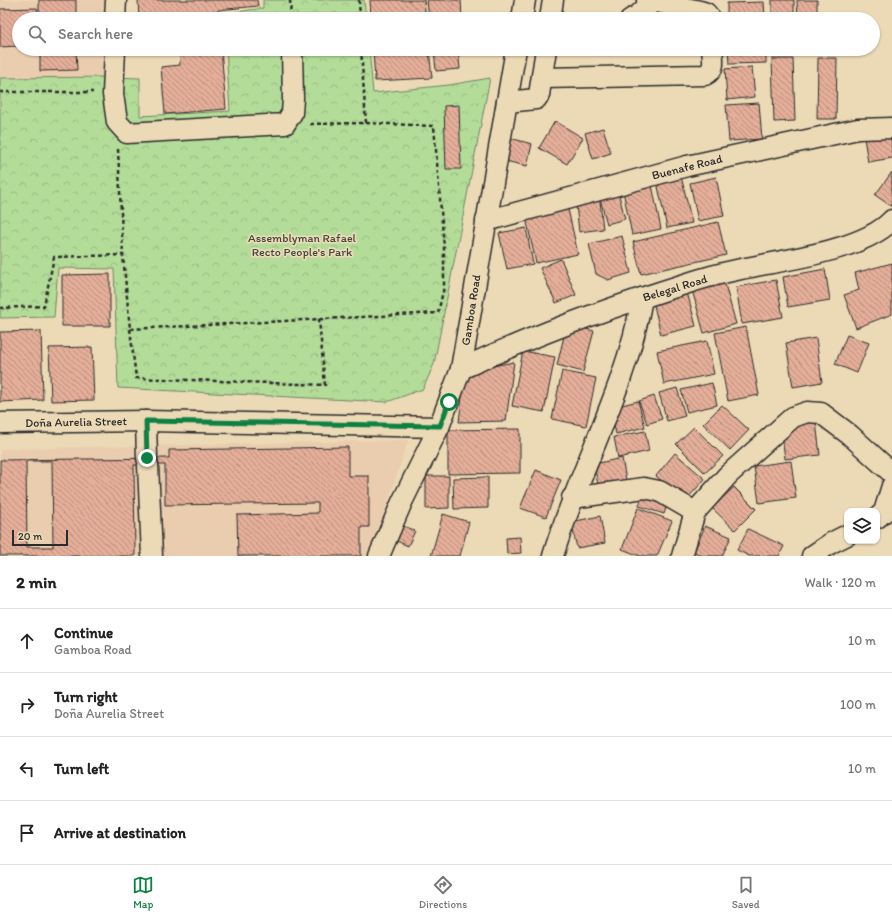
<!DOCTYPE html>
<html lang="en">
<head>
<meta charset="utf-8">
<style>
	:root { --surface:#fff; --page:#f6f6f6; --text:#222; --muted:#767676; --line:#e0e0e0; --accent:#0b8043 }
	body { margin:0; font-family:Itim,sans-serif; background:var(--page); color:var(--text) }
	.controls { position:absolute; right:12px; bottom:12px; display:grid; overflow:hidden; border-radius:8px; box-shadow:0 1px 3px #0004 }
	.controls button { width:36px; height:36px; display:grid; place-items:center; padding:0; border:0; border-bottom:1px solid var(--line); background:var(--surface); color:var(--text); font:20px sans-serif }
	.scale { position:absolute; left:12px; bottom:10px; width:56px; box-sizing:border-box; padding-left:4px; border:2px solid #2b2b2b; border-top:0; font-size:11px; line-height:14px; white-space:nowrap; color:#2b2b2b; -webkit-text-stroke:3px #ecdab7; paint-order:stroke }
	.stop { position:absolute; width:12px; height:12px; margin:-9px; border:3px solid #0b8043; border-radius:50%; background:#fff }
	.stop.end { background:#0b8043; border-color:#fff; box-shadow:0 1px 4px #0008 }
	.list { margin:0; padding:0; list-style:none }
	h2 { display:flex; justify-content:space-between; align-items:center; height:52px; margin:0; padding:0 16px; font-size:17px }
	h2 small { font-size:13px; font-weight:400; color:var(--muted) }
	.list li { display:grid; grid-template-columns:26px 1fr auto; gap:12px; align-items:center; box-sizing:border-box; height:64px; padding:0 16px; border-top:1px solid var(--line) }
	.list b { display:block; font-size:15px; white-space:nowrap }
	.list p { margin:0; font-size:13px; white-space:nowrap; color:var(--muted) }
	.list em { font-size:13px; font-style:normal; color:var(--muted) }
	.icon { flex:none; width:22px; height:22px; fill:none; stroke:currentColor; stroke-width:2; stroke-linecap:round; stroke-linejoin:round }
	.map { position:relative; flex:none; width:892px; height:556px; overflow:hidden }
	.search { position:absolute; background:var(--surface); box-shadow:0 1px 3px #0004; left:12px; right:12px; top:12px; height:44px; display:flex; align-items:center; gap:10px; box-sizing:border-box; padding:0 14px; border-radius:22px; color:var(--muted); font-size:15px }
	.sheet { height:308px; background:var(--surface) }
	nav { display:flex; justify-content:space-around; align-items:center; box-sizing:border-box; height:56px; border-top:1px solid var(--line); background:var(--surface); font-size:11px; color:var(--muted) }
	nav a { display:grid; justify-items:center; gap:2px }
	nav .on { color:var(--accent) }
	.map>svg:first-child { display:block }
</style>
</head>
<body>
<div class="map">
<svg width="892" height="556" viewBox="0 0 892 556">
	<defs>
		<pattern id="forest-crowns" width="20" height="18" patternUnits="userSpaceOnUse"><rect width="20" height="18" fill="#b3dc99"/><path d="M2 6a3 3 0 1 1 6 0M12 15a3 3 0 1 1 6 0" fill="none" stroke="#9abd84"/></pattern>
		<pattern id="building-back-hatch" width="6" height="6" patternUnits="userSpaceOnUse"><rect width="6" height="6" fill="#e4ae99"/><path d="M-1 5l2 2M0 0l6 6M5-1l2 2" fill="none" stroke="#b98e7d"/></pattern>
	</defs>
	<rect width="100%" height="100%" fill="#ecdab7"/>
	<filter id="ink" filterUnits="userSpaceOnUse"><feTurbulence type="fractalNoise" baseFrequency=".025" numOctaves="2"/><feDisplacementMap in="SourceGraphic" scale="8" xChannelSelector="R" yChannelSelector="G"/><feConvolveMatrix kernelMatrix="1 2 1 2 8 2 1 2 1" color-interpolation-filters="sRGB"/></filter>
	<g filter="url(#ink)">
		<g fill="#eacdae">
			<polygon points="0,0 105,0 106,19 19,19 19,49 109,49 111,77 0,78"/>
			<polygon points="408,440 371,556 0,556 0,449"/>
		</g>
		<g fill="url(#forest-crowns)" stroke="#6f8462">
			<polygon points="263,0 364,0 366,19 224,19 224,14 263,8"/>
			<polygon points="226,49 369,49 373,93 449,85 490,78 434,364 423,389 387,402 118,388 114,269 58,268 54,317 0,318 0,78 111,77 140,78 140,116 230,111"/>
		</g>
		<g fill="url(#building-back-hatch)" stroke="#2b2b2b" fill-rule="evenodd">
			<rect x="39" y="0" width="37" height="19"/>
			<polygon points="138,0 257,0 258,6 218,10 218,19 139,19"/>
			<polygon points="370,0 424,0 426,19 371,19"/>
			<polygon points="427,0 461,0 462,19 429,19"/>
			<rect x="772" y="0" width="22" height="19"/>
			<polygon points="797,0 817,0 817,19 798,19"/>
			<polygon points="764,2 765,19 727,19 727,3"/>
			<polygon points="37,8 38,19 19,19 19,46 0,47 0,9"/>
			<polygon points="40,49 76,49 77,70 40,71"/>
			<polygon points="179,49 221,49 226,109 165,114 161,67 180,65"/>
			<polygon points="373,49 429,49 432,78 375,81"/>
			<polygon points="434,49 458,49 460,69 436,71"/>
			<polygon points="728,49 766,49 766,63 729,64"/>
			<rect x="773" y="49" width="21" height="2"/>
			<polygon points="799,49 818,49 818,52 799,53"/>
			<polygon points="818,58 837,58 836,119 817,119"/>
			<polygon points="772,59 793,59 795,121 774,122"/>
			<polygon points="752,67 755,97 727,100 725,69"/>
			<polygon points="759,103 762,139 729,141 726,105"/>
			<polygon points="459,105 461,169 446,169 444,106"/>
			<polygon points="555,121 583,138 567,164 539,148"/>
			<polygon points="603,128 611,153 593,159 585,133"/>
			<polygon points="891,133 892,158 868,162 864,138"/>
			<polygon points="510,138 532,144 527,166 505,161"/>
			<polygon points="892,172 892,205 891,206 875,195"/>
			<polygon points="681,176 692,223 667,228 657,182"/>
			<polygon points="716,177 724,216 698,221 690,183"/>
			<polygon points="652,185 661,229 632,235 623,191"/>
			<polygon points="618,191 625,219 607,224 599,195"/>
			<polygon points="600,201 603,229 579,232 576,204"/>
			<polygon points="568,209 578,254 536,263 526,218"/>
			<polygon points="718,222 726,255 641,274 633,242"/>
			<polygon points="526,228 533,264 507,269 499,233"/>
			<polygon points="622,236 631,273 608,280 596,274 589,244"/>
			<polygon points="561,259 576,295 556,303 540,268"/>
			<polygon points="892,263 892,314 856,328 844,295 859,290 855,273"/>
			<polygon points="825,269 830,300 788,307 783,277"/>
			<polygon points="110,274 110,326 62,326 62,275"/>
			<polygon points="776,280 783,317 742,324 736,287"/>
			<polygon points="724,281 736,324 704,333 692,290"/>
			<polygon points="687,292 696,326 661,335 653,301"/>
			<polygon points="567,324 594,331 583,372 557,365"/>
			<polygon points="746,327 759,395 728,401 715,333"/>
			<polygon points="41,331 43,400 0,402 0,332"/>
			<polygon points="847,335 869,343 857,373 835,364"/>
			<polygon points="816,338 822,382 793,387 786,343"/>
			<polygon points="707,341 714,374 664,384 657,351"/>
			<polygon points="92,347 94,400 51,401 49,348"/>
			<polygon points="523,351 555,357 544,412 512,406"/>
			<polygon points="514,362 506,421 459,422 465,371"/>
			<polygon points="562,371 596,378 586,426 552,419"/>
			<polygon points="712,383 717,405 687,412 681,390"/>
			<polygon points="677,388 685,416 667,421 659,393"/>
			<polygon points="654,396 662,419 647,424 639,401"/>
			<polygon points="638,401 645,427 616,434 610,408"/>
			<polygon points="722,405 749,430 730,450 703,424"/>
			<polygon points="816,422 820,455 785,459 781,427"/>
			<polygon points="694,427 723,456 705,473 676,444"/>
			<polygon points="520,429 520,473 448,474 448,430"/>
			<polygon points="645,431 649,451 618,458 614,437"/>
			<path d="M348,447V476H369V527H361V556H238L237,515L318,513V503L165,505V465H134L135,556H0V460L169,458V450ZM26,461H52L53,547H27Z"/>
			<polygon points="675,453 705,479 685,501 656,476"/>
			<polygon points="622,458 626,480 598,485 594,464"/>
			<polygon points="791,461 796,498 759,503 754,466"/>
			<polygon points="536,470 561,480 546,517 520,508"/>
			<polygon points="426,476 449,476 449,508 426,509"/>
			<polygon points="488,477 488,508 454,509 453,478"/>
			<polygon points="734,487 756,509 735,530 712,508"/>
			<polygon points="644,490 669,499 664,514 639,506"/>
			<polygon points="638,508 672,521 657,556 640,556 622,549"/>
			<polygon points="443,514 469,522 460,556 431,556"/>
			<polygon points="600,516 605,543 577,548 571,522"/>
			<polygon points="397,523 415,531 408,546 390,538"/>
			<polygon points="705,526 731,537 722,556 703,556 694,552"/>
			<polygon points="748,529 784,546 779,556 749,556 737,550"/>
			<polygon points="520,537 521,553 507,554 506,538"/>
		</g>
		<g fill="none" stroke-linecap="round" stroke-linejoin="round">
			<defs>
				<g id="minor">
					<polyline points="647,0 700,11 706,13 711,19"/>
					<polyline points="115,19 116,0"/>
					<polyline points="522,19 525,0"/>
					<polyline points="550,19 553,0"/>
					<polyline points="631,19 637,16 654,1"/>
					<polyline points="115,49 113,94 117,122 127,133 285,124 292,113 293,99 292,49"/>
					<path d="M542,78L705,75C716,69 713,61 712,49"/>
					<polyline points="507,102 536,99 539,95 546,49"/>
					<polyline points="486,221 687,166 858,129 892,128"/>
					<path d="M461,369C534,335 608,308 685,284C703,278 722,273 741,269C782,260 863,251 892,220"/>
					<polyline points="146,421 147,458"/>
					<polyline points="0,423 146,421 439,427"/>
					<polyline points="148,465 152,556"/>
					<polyline points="572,498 644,488 659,491 695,512"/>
					<polyline points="877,518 884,512 892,486"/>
					<polyline points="379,556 402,502 439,427 461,369 516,49"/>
					<path d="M553,556C579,469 627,388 642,298"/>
					<polyline points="682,556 695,512 728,475 793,417 807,412 821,413 850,435 892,473"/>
					<polyline points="812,556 831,543 847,535"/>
				</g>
			</defs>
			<use href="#minor" stroke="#2b2b2b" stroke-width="23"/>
			<g stroke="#2b2b2b" stroke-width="2.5" stroke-dasharray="4 3" stroke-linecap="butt">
				<polyline points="290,0 291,19"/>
				<polyline points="359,0 360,19"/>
				<polyline points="361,49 366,123"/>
				<polyline points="0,92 93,92"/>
				<polyline points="118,149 123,255"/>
				<polyline points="0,308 44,306 54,257 123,255 130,329 438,313 444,287 444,247 434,126 366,123 308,124"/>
				<polyline points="130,329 136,378 325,385 319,319"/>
			</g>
			<use href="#minor" stroke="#ecdab7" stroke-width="20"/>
		</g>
	</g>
	<g fill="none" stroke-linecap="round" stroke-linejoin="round" filter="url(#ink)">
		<polyline stroke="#0b8043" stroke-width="5" points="147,458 146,421 440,426 449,402"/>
	</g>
	<g text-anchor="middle" stroke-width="3.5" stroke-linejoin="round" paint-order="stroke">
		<g font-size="12" fill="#2b2b2b" stroke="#ecdab7">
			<text transform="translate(687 167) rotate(-14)" y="4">Buenafe Road</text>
			<text transform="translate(675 288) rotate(-17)" y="4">Belegal Road</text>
			<text transform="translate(471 310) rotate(-81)" y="4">Gamboa Road</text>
			<text transform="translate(76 422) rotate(-1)" y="4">Doña Aurelia Street</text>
		</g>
		<g font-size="12" fill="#3f463c" stroke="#ecdab7">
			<text x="302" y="242">Assemblyman Rafael<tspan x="302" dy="14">Recto People's Park</tspan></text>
		</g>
	</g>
</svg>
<div class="controls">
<button><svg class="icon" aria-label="layers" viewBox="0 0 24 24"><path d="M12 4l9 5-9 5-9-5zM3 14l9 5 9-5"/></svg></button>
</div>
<div class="scale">20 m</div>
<div class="stop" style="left:449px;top:402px"></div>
<div class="stop end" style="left:147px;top:458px"></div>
<div class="search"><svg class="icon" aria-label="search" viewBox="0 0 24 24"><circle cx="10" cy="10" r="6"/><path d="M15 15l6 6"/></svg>Search here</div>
</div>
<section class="sheet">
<h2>2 min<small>Walk · 120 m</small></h2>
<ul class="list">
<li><svg class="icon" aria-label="ahead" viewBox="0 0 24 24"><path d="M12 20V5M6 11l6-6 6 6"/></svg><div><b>Continue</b><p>Gamboa Road</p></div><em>10 m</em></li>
<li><svg class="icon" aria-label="right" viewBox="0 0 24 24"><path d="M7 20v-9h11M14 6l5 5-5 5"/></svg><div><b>Turn right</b><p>Doña Aurelia Street</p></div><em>100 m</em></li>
<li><svg class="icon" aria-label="left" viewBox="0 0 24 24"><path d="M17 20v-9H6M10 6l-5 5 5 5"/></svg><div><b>Turn left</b></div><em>10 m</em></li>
<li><svg class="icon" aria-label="arrive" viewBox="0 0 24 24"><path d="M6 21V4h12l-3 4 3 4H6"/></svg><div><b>Arrive at destination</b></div></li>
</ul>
</section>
<nav>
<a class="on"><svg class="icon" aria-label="map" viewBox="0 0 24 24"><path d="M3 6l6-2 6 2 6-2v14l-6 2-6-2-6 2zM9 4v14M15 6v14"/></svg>Map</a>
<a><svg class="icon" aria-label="directions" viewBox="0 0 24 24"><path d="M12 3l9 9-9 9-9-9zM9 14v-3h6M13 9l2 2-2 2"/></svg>Directions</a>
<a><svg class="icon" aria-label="saved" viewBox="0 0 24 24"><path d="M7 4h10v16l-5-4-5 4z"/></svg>Saved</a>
</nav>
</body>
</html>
